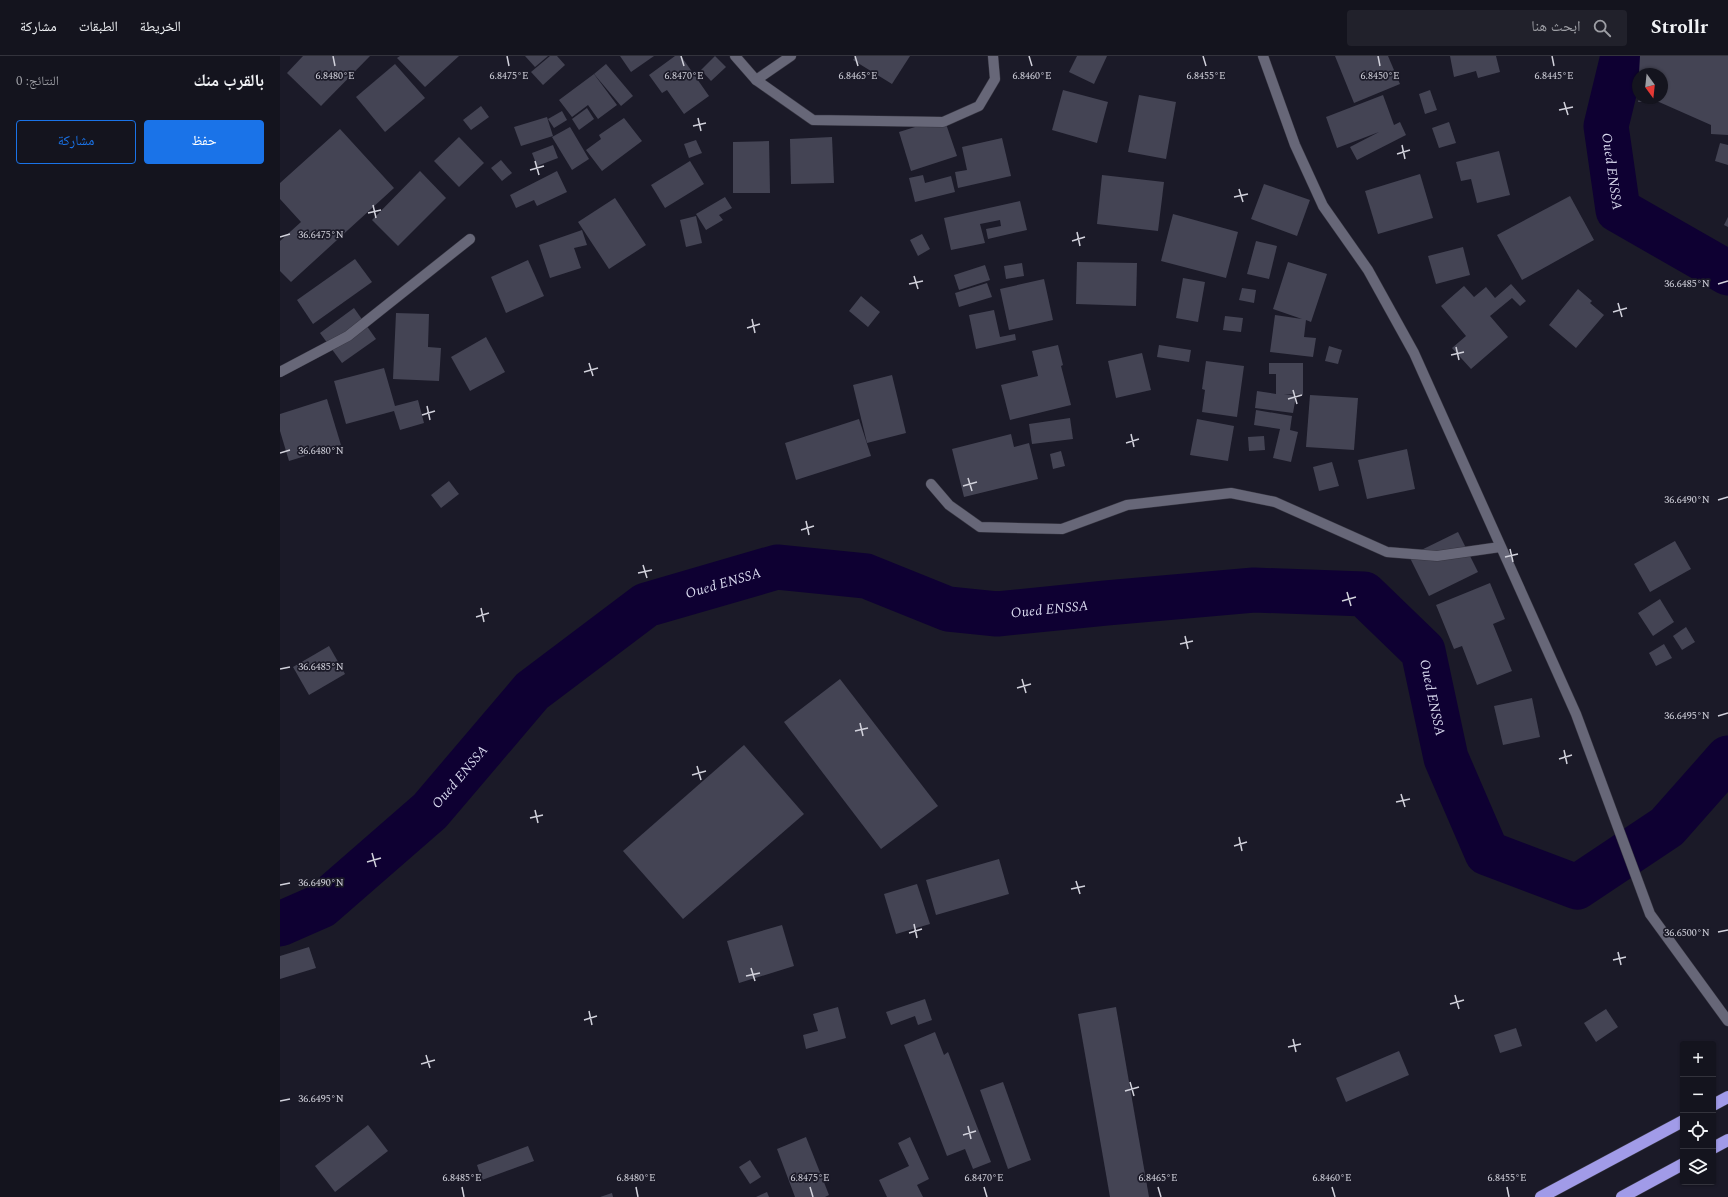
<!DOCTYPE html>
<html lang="ar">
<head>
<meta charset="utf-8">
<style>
	:root { --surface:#14141e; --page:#21212b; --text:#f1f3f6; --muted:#9d9ea4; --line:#33333c; --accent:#1a73e8 }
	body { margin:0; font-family:Spectral,"Noto Naskh Arabic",serif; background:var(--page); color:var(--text); direction:rtl }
	.controls { position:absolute; right:12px; bottom:12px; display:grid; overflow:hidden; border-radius:4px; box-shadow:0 1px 3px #0004 }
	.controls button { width:36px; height:36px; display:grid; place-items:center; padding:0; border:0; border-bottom:1px solid var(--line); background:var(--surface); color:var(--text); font:20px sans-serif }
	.compass { position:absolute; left:1352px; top:12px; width:36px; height:36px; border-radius:50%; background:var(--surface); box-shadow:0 1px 3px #0004; rotate:165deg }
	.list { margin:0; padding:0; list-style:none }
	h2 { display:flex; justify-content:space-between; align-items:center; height:52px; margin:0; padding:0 16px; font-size:17px }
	h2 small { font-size:13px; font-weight:400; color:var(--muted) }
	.actions { display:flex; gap:8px; padding:12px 16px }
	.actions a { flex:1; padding:9px 0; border:1px solid var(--accent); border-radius:4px; text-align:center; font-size:14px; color:var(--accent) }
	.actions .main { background:var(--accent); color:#fff }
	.icon { flex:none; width:22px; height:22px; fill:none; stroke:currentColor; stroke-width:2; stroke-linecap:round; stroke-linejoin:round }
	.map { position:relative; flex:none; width:1448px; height:1141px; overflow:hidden; direction:ltr }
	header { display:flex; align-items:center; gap:24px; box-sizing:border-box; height:56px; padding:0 20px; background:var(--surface); border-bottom:1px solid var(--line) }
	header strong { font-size:19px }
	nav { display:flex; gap:22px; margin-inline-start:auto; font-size:14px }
	.search { width:280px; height:36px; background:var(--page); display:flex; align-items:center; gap:10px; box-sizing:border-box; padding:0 14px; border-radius:4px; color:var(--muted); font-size:15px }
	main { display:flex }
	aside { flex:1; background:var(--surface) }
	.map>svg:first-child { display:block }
</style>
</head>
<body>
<header>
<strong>Strollr</strong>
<div class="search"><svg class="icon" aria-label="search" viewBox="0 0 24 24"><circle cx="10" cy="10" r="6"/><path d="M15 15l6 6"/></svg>ابحث هنا</div>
<nav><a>الخريطة</a><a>الطبقات</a><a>مشاركة</a></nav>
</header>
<main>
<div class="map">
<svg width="1448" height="1141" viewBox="0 0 1448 1141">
	<rect width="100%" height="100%" fill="#1b1a28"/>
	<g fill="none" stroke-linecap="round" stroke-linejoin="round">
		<g stroke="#0e0032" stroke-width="45">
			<path id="s1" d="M1343,0L1326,70L1338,154L1448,217"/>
			<path id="s2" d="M0,868L41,850L150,755L252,635L366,549L497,511L586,520L668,553L717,558L826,547L974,534L1084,538L1143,595L1166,702L1207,797L1297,831L1387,771L1448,702"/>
		</g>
	</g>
	<g fill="#444454">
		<polygon points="23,0 90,0 41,50 7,17"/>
		<polygon points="120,0 179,0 145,31 117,2"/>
		<polygon points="245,0 268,0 255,11"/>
		<polygon points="270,0 277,0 285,9 263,29 251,16"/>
		<polygon points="340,0 374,0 351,16"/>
		<polygon points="395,0 401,0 429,40 404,58 387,34 382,37 369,19"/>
		<polygon points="435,0 446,11 431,25 421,14"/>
		<polygon points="576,0 630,0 612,28 573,4"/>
		<polygon points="797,0 827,0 814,28 789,16"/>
		<polygon points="1055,0 1108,0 1120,28 1074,47"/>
		<polygon points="1170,0 1216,0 1220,16 1198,22 1196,15 1174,21"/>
		<polygon points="1360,0 1448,0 1448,79 1431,78 1431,69 1379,46 1358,46 1359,42 1382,42 1382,18 1359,18"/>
		<polygon points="115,8 145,42 105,76 76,41"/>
		<polygon points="326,8 353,40 341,50 314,18"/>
		<polygon points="314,18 337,49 318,63 308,49 292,61 279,44"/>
		<polygon points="783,34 828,46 817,87 772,74"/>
		<polygon points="1150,34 1157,54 1145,58 1139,38"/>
		<polygon points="859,39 896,46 886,103 848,96"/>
		<polygon points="1103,39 1114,69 1120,66 1126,79 1077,104 1070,91 1099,76 1057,92 1046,61"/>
		<polygon points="201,50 209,61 191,74 183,64"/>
		<polygon points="307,52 314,63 299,74 292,63"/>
		<polygon points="282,55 287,64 274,72 268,63"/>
		<polygon points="267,61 273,80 241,90 234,71"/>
		<polygon points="344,62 362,85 322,115 306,94 321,83 319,79"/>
		<polygon points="664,62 677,100 631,115 619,76"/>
		<polygon points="1169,66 1176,87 1159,92 1152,72"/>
		<polygon points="290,71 309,103 292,114 272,81"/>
		<polygon points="60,73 114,132 11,226 0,215 0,185 21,166 0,143 0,127"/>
		<polygon points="179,81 204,107 179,131 154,105"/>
		<polygon points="552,81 554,127 511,128 510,83"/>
		<polygon points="722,82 731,120 678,132 675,116 687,114 682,91"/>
		<polygon points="416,84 422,97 409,102 404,88"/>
		<polygon points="489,85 490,137 453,137 453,86"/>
		<polygon points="1440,87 1448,89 1448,109 1435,105"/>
		<polygon points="273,89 278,102 257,110 252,97"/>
		<polygon points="1219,95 1230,139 1197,147 1191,123 1181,125 1176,106"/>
		<polygon points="221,104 232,117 222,125 211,112"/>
		<polygon points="410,105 424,128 385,152 371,129"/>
		<polygon points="140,115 166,142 118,190 92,164"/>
		<polygon points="277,115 287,136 257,150 254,144 236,152 230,139"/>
		<polygon points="1140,118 1153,162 1098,178 1085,135"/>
		<polygon points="643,119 645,127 671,120 675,136 635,146 629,122"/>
		<polygon points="822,119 884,126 878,175 817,168"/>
		<polygon points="984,128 1030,144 1017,180 971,163"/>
		<polygon points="1290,140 1314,184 1242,224 1217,179"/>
		<polygon points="445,141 452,152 439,159 443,164 426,174 416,158"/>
		<polygon points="335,142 366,189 329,213 298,166"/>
		<polygon points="740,145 747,174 708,183 706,173 721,170 720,164 700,168 705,187 671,194 664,162"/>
		<polygon points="893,158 958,176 946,222 881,205"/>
		<polygon points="416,160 422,187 406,191 400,164"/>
		<polygon points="1448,161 1448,171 1444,169"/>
		<polygon points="302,174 307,189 294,192 301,212 270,222 259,189"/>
		<polygon points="642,178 650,193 638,200 630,184"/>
		<polygon points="976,185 997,190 989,223 967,218"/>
		<polygon points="1183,191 1190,219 1156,228 1148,200"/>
		<polygon points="75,203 92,226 33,268 17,244"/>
		<polygon points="248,204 264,240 226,257 211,221"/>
		<polygon points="797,206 857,207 856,250 796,248"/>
		<polygon points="1008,206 1047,218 1031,266 1026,264 1024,281 1036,282 1033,301 990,296 995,259 1022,263 993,253"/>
		<polygon points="742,207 744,220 726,223 724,210"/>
		<polygon points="705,209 710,224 679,234 674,219"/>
		<polygon points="903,222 925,226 918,266 896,262"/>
		<polygon points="764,223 773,264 729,274 720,233"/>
		<polygon points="707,227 712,241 679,251 675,237"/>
		<polygon points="1231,228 1246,245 1240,250 1232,242 1210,260 1228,281 1191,313 1172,292 1186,280 1161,250 1184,230 1194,241 1206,231 1215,242"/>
		<polygon points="962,232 976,234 974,247 959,244"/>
		<polygon points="1298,233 1312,245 1310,247 1324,259 1296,292 1269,269"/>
		<polygon points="581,240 600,256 588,271 569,255"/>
		<polygon points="74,252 96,283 62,307 40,277"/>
		<polygon points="714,254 720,281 735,278 736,284 696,293 689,259"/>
		<polygon points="116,257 149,258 148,291 161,292 159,325 113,323"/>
		<polygon points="945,260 963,262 961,276 943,274"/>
		<polygon points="206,281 225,316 190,335 171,301"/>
		<polygon points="778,289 783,309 781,310 791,349 730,364 721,329 758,320 752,295"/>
		<polygon points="879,289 911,294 909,306 877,301"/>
		<polygon points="1049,290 1062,294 1058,308 1045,305"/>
		<polygon points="862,297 871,334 836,342 828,305"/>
		<polygon points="926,305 964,310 957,361 922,356 925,334 922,333"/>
		<polygon points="989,307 1023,307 1023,339 1004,338 1016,340 1013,357 975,352 977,335 996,338 996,318 989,318"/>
		<polygon points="104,312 115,350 138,344 144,367 120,374 114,355 66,368 54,325"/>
		<polygon points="612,319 626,377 587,387 573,329"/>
		<polygon points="1030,339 1078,342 1074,394 1026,391"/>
		<polygon points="47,343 61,389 9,405 0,375 0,358"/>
		<polygon points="976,354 1012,360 1010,374 1018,376 1011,406 993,402 1000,373 974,369"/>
		<polygon points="790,362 793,383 752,388 749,368"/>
		<polygon points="579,363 591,400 516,424 505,387"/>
		<polygon points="917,363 954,370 948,405 910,399"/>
		<polygon points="731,378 734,391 749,387 758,423 684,441 672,393"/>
		<polygon points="984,380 985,394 969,395 968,381"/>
		<polygon points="1127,393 1135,433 1087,443 1078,404"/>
		<polygon points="781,395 785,410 773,413 770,398"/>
		<polygon points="1052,406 1059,430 1039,435 1033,411"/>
		<polygon points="169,425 179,438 161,452 151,439"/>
		<polygon points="1178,476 1198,516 1149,540 1129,500"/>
		<polygon points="1395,485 1411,513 1370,536 1354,508"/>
		<polygon points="1210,527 1225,563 1213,568 1232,615 1197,629 1182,590 1174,593 1156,549"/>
		<polygon points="1380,543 1394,566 1373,580 1358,557"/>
		<polygon points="1406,571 1415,586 1402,594 1393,580"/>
		<polygon points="1384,588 1392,602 1376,610 1369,597"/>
		<polygon points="49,590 65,618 29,639 13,611"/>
		<polygon points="560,623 658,750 601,793 504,666"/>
		<polygon points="1252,642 1260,681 1223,689 1214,650"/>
		<polygon points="464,689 524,758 403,863 343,795"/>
		<polygon points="719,803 729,838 656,859 646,824"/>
		<polygon points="637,828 650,868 616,878 604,838"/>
		<polygon points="502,869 514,910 459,927 447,885"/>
		<polygon points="29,891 36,912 0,923 0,900"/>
		<polygon points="645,943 652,964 638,969 635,960 611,969 606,956"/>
		<polygon points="558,951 566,982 526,993 523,979 538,975 533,958"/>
		<polygon points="836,951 869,1141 830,1141 798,958"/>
		<polygon points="1326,953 1338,971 1316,986 1304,967"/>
		<polygon points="1236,972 1242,990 1220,997 1214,979"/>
		<polygon points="655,976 664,999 668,996 711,1106 693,1113 685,1093 667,1100 624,989"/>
		<polygon points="1119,995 1129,1019 1066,1046 1056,1022"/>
		<polygon points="723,1026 751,1104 728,1113 700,1034"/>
		<polygon points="88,1069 108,1095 55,1136 35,1110"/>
		<polygon points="526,1081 549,1139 545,1141 515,1141 497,1093"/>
		<polygon points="630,1081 649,1123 637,1129 643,1141 607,1141 599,1124 629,1110 618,1087"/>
		<polygon points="248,1090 254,1105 202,1124 197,1109"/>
		<polygon points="470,1104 481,1121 470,1128 459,1111"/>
		<polygon points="487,1136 489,1141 476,1141"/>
		<polygon points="332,1137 333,1141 320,1141"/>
	</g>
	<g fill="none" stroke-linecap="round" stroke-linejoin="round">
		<defs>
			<g id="street">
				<polyline points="455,0 476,24 533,64 663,66 699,50 715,23 713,0"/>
				<polyline points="983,0 1015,89 1043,150 1088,214 1134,297 1296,658 1370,858 1448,965"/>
				<polyline points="476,24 511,0"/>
				<polyline points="0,316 68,280 190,183"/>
				<polyline points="651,428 669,449 700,471 782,473 847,449 951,437 995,446 1107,496 1157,500 1220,491"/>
			</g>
			<g id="highway">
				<polyline points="1433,1049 1448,1041"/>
				<polyline points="1433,1092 1448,1084"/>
				<polyline points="1261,1141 1403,1065"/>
				<polyline points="1342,1141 1403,1108"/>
			</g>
		</defs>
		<use href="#street" stroke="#373642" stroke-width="11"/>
		<use href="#highway" stroke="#373642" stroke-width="13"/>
		<use href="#street" stroke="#676778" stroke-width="10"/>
		<use href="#highway" stroke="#a19be8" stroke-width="12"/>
	</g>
	<path fill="none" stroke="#d2d2dc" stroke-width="1.5" d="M53,0L55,10M227,0L229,10M401,0L404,10M575,0L578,10M749,0L752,10M923,0L926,10M1098,0L1100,10M1272,0L1274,10M1284,46L1288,59M1279,54L1293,51M418,62L421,75M413,70L426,67M1122,89L1125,103M1117,98L1130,94M255,105L259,119M250,114L264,110M959,133L963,146M954,141L968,138M93,149L96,162M88,157L101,154M797,176L800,190M0,181L10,178M792,185L805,181M634,220L638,233M629,228L643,225M1438,228L1448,225M1338,247L1342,261M1333,256L1347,252M472,263L475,277M467,272L480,268M1176,291L1179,304M1171,299L1184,296M309,307L313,320M304,316L318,312M1013,334L1017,348M1008,343L1022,339M147,350L150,364M142,359L155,355M851,378L854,391M846,387L859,383M0,397L10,394M688,422L692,435M683,430L697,426M1438,444L1448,441M526,465L529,479M521,474L534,470M1230,493L1233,506M1225,501L1238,498M363,509L367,522M358,517L372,514M1067,536L1071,550M1062,545L1076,541M201,552L204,566M196,561L209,557M905,580L908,593M900,588L913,585M0,613L10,611M742,623L746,637M737,632L751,628M1438,660L1448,657M580,667L583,680M575,675L588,672M1284,694L1287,708M1279,703L1292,699M417,710L421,724M412,719L426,715M1121,738L1125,751M1116,746L1130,743M255,754L258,767M250,762L263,759M959,781L962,795M954,790L967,786M92,797L96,811M87,806L101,802M796,825L800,838M0,829L10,827M791,833L805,830M634,868L637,882M1438,876L1448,874M629,877L642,873M1338,896L1341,909M1333,904L1346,901M471,912L475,925M466,920L480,917M1175,939L1179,953M1170,948L1184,944M309,955L312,969M304,964L317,960M1013,983L1016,996M1008,991L1021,988M146,999L150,1012M141,1008L155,1004M850,1026L854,1040M845,1035L859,1031M0,1045L10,1043M688,1070L691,1083M683,1079L696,1075M182,1131L184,1141M356,1131L358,1141M530,1131L533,1141M704,1131L707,1141M878,1131L881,1141M1052,1131L1055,1141M1227,1131L1229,1141"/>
	<g text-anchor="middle" stroke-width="3.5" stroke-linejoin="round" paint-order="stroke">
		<g font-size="14" font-style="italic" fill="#d9d9ef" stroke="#1b1a28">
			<text dy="5" stroke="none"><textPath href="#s1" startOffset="118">Oued ENSSA</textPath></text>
			<text dy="5" stroke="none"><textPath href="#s2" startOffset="570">Oued ENSSA</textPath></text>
			<text dy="5" stroke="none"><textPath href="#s2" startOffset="906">Oued ENSSA</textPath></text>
			<text dy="5" stroke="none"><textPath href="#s2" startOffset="1351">Oued ENSSA</textPath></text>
			<text dy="5" stroke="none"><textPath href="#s2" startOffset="235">Oued ENSSA</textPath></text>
		</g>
	</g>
	<g font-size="10" text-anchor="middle" fill="#d2d2dc" stroke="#1b1a28" stroke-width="3.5" stroke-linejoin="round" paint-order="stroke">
		<text x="55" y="23">6.8480°E</text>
		<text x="229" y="23">6.8475°E</text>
		<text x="404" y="23">6.8470°E</text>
		<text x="578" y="23">6.8465°E</text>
		<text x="752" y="23">6.8460°E</text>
		<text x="926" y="23">6.8455°E</text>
		<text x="1100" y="23">6.8450°E</text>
		<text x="1274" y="23">6.8445°E</text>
		<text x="41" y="182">36.6475°N</text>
		<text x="1407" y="231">36.6485°N</text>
		<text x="41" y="398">36.6480°N</text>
		<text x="1407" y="447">36.6490°N</text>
		<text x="41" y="614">36.6485°N</text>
		<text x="1407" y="663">36.6495°N</text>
		<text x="41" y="830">36.6490°N</text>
		<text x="1407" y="880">36.6500°N</text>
		<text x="41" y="1046">36.6495°N</text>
		<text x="182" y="1125">6.8485°E</text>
		<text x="356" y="1125">6.8480°E</text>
		<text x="530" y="1125">6.8475°E</text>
		<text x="704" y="1125">6.8470°E</text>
		<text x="878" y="1125">6.8465°E</text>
		<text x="1052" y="1125">6.8460°E</text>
		<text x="1227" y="1125">6.8455°E</text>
	</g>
</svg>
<div class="controls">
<button>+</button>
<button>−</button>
<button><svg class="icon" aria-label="locate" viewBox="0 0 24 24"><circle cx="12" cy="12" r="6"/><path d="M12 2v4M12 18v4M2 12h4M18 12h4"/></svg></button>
<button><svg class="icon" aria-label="layers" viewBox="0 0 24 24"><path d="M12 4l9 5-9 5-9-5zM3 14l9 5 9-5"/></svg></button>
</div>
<svg class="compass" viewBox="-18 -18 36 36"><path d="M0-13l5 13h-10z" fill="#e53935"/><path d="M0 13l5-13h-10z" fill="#9d9ea4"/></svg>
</div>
<aside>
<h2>بالقرب منك<small>النتائج: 0</small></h2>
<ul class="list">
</ul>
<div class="actions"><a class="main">حفظ</a><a>مشاركة</a></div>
</aside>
</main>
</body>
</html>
